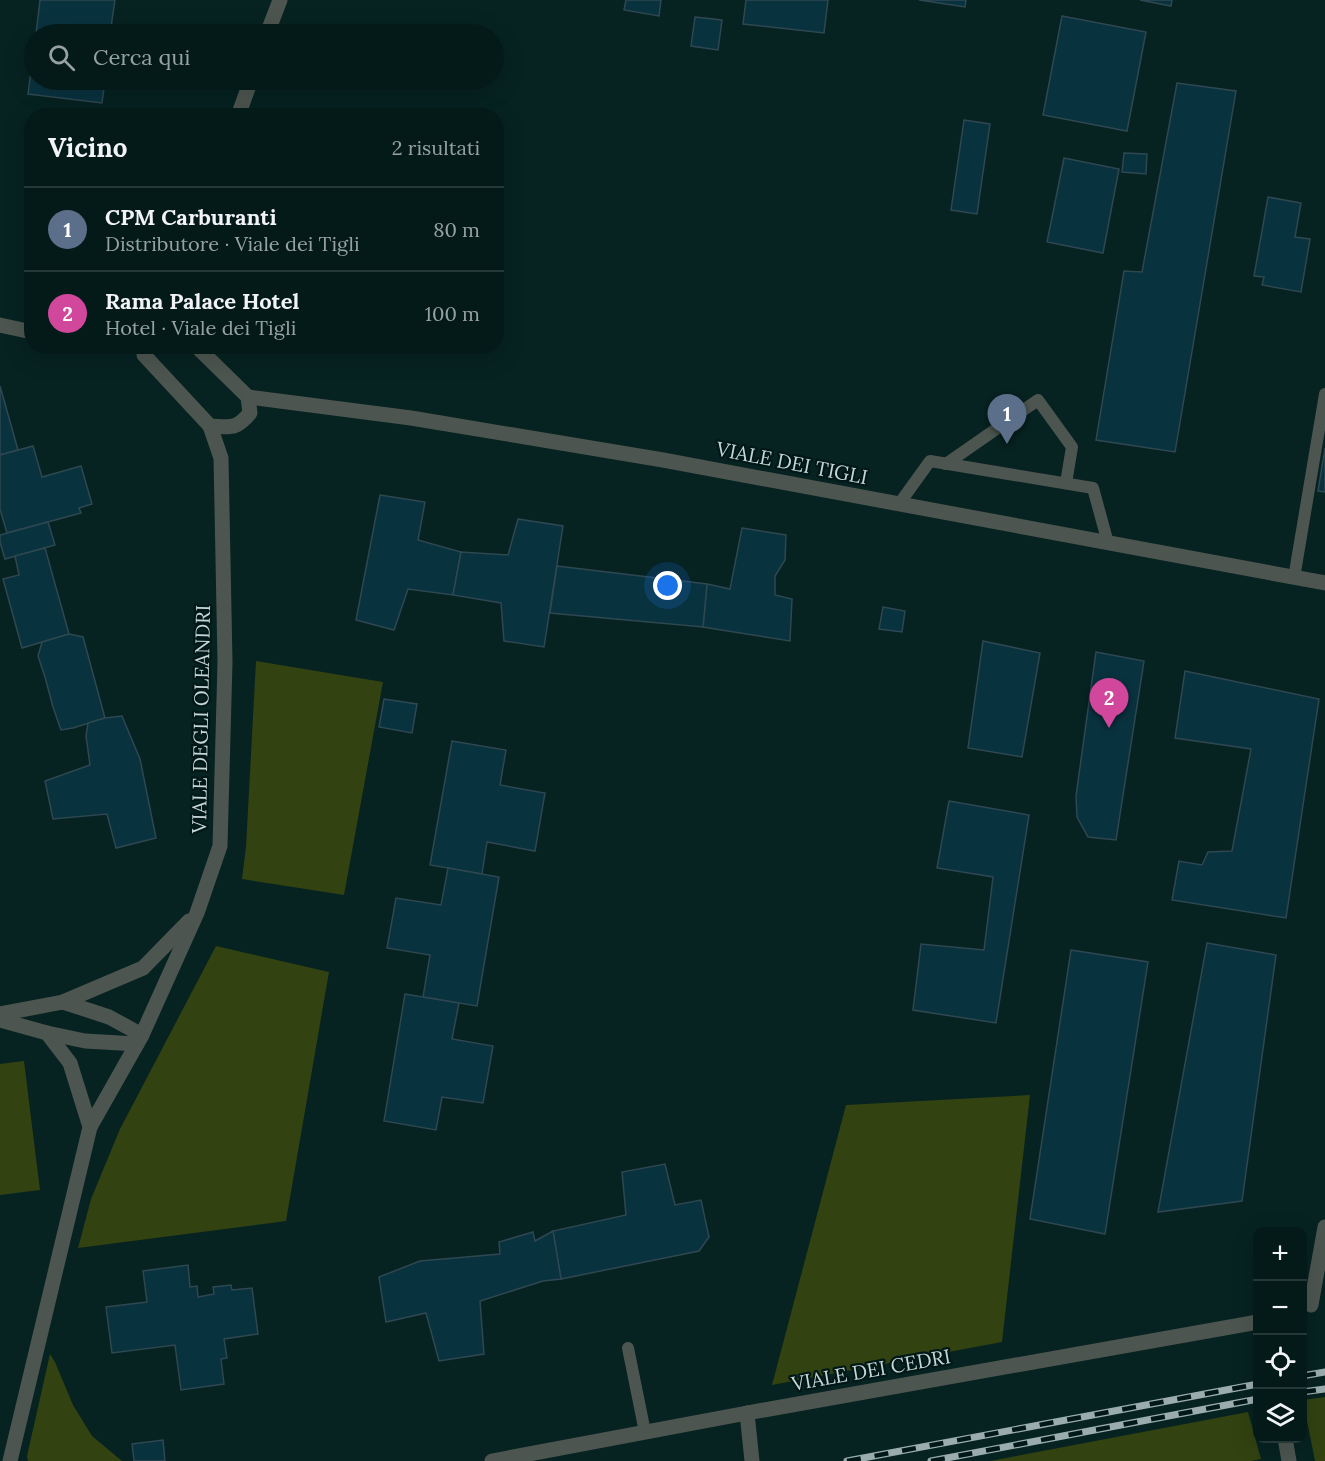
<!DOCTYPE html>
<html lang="it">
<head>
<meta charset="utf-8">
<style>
	:root { --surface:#041a19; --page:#0d2322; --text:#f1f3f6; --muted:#97a1a2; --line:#253838; --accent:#ff8eba }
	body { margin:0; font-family:Lora,serif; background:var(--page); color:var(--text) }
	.controls { position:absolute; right:18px; bottom:18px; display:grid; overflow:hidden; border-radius:12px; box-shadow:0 6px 24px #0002 }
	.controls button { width:54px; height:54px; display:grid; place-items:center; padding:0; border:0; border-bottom:2px solid var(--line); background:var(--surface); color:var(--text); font:30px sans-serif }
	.you { position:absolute; left:668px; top:586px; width:21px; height:21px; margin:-15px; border:4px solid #fff; border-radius:50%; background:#1a73e8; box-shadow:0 0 0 9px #1a73e833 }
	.badge { display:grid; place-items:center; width:39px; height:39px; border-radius:50%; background:var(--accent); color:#fff; font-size:20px; font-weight:700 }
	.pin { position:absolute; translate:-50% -50px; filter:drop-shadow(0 2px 3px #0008) }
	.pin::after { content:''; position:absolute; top:32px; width:21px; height:18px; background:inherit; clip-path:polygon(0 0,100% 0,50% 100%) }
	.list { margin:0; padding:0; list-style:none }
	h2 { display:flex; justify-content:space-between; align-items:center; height:78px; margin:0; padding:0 24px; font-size:26px }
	h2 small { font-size:20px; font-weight:400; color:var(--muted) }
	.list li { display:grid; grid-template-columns:39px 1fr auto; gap:18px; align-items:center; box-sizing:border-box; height:84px; padding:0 24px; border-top:2px solid var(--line) }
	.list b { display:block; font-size:22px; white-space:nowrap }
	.list p { margin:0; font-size:20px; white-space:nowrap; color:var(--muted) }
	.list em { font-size:20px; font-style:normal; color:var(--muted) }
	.icon { flex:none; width:33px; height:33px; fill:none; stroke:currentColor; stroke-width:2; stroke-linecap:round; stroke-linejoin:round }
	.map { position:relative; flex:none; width:1325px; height:1461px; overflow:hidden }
	.search { position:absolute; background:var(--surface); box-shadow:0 6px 24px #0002; left:24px; top:24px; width:480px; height:66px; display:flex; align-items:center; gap:15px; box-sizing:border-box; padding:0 21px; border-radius:33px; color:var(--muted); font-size:22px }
	.panel { position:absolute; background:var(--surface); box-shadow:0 6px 24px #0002; left:24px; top:108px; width:480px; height:246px; border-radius:24px }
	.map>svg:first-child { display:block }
</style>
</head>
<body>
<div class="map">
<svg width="1325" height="1461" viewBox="0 0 1325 1461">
	<rect width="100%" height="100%" fill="#062221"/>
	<g fill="#324211">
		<polygon points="256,661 383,682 344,895 242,879 246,847"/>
		<polygon points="216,946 329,972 286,1221 78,1248 91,1199 120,1129"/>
		<polygon points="24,1061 40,1190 0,1195 0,1064"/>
		<polygon points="1030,1095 1002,1342 772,1385 846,1105"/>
		<polygon points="50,1354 55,1362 73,1405 92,1436 122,1461 28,1461 27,1456"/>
		<polygon points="1325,1397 1325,1461 1315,1461 1303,1400"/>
		<polygon points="1248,1412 1261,1459 1251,1461 990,1461"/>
	</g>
	<g fill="#09323f" stroke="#2f4751" stroke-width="1.5">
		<polygon points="40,0 115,0 110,34 36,34"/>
		<polygon points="626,0 661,0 659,16 624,10"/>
		<polygon points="746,0 828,0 824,33 743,24"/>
		<polygon points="919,0 966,0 965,7"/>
		<polygon points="1140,0 1172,0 1171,6"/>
		<polygon points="1062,16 1146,32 1127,131 1043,115"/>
		<polygon points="695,17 722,20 718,50 691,46"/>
		<polygon points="34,45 34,80 105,80 102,103 28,94"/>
		<polygon points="1177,83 1236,91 1175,452 1096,440 1124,271 1142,272"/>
		<polygon points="964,120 990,124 977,214 951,210"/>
		<polygon points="1124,153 1147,154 1146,174 1122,172"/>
		<polygon points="1064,158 1119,169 1103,253 1047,242"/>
		<polygon points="1268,197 1301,203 1295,237 1310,239 1301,292 1262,285 1264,277 1254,276"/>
		<polygon points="0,386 18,450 0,455"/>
		<polygon points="33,446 42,477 81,466 92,504 79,508 81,513 7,533 0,509 0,455"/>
		<polygon points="1325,448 1325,492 1318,491"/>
		<polygon points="380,495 425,502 418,540 461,552 453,595 408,589 394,630 356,620"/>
		<polygon points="518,519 563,526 544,647 504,641 501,603 453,595 461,552 508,555"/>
		<polygon points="48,522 55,545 5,559 0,542 0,535"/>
		<polygon points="742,528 786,535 785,560 775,576 775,595 792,599 790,641 703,627 707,584 730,589"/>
		<polygon points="45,548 69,634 22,648 3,579 19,575 15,556"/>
		<polygon points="557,566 707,584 703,627 550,613"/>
		<polygon points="883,607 905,611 902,632 879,629"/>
		<polygon points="69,634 83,637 105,718 73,728 61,730 53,707 45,677 38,656 42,642"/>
		<polygon points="983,641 1040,653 1022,757 968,748"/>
		<polygon points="1096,652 1144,661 1116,840 1088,837 1077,817 1076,796"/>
		<polygon points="1185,671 1319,699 1286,918 1172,900 1179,861 1202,865 1208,852 1232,851 1251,749 1175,738"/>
		<polygon points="384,699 417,704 412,733 379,727"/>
		<polygon points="122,716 140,759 156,838 116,848 107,814 53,819 45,781 90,765 86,736 88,723 105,718"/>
		<polygon points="452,741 506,750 500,785 545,793 535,851 487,842 482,874 430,865"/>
		<polygon points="949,801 1029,815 996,1023 913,1010 921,944 984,950 993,877 937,868"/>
		<polygon points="448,868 499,877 477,1006 423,997 430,955 387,948 396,898 441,905"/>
		<polygon points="1207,943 1276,955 1242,1201 1158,1212"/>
		<polygon points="1071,950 1148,962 1105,1234 1030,1219"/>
		<polygon points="405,994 459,1003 452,1039 493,1046 483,1103 442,1097 436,1130 384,1121"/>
		<polygon points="665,1164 675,1205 701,1200 709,1237 699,1251 561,1279 553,1231 626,1215 622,1172"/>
		<polygon points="553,1231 561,1279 543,1281 480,1301 484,1354 439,1361 426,1313 386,1322 379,1277 420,1261 500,1254 499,1242 533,1232 535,1241"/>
		<polygon points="188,1265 190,1287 197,1286 198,1297 214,1294 213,1287 231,1285 232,1290 252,1288 258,1334 224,1339 227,1358 221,1359 224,1384 181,1390 175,1345 112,1353 106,1307 147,1302 143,1271"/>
		<polygon points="163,1440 165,1461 134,1461 132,1444"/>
	</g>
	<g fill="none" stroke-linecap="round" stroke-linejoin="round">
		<g stroke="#4c554f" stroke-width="12">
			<polyline points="946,464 1038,400 1072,447 1066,483"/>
			<polyline points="899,504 930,461 1093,488 1108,543"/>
			<polyline points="1294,578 1325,394"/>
			<polyline points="628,1348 645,1432"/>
		</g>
		<g stroke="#4c554f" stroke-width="15">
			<polyline points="267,34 280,0"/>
			<polyline points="238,116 251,80"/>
			<polyline points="0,325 32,332"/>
			<path d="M144,346V355L210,426C231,427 236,430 250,413L248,397L196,346"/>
			<polyline points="248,397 411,418 663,460 1325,583"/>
			<polyline points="63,1002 109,1017 142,1035"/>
			<polyline points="0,1014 63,1002 143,968 189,921"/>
			<polyline points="0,1020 47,1033 70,1063 90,1127"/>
			<polyline points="47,1033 85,1041 137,1044"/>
			<polyline points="1311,1305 1325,1227"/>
			<polyline points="747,1413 752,1461"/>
			<polyline points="1285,1438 1289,1461"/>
			<polyline points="10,1461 90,1127 142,1035 197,913 220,846 225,662 221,458 210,426"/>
			<polyline points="492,1461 747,1413 1258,1322"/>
		</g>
		<defs>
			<g id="rail">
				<polyline points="1302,1376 1325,1372"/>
				<polyline points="1302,1392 1325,1389"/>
				<polyline points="847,1461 1258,1384"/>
				<polyline points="931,1461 1258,1399"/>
			</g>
		</defs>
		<use href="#rail" stroke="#9aadac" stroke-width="7"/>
		<use href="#rail" stroke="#001817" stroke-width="4.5" stroke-dasharray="14" stroke-linecap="butt"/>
	</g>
	<g text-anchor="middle" stroke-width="4.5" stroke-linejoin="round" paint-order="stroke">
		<g font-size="20" fill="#c6d6d5" stroke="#001817">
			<text transform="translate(792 463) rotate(11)" y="7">VIALE DEI TIGLI</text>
			<text transform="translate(201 719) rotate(-89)" y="7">VIALE DEGLI OLEANDRI</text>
			<text transform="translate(871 1370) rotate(-10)" y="7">VIALE DEI CEDRI</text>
		</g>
	</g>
</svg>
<div class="controls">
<button>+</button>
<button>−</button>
<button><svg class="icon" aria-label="locate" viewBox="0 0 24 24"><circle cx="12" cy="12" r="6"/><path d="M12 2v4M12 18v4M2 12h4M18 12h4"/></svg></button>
<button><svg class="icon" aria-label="layers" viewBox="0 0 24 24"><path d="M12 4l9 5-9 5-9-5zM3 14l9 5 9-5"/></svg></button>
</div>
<div class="you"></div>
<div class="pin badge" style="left:1007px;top:444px;background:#5c6f8a">1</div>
<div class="pin badge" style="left:1109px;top:728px;background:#d1479c">2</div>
<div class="search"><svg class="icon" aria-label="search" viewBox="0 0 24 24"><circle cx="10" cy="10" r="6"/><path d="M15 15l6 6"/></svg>Cerca qui</div>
<section class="panel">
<h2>Vicino<small>2 risultati</small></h2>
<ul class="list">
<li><span class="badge" style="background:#5c6f8a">1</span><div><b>CPM Carburanti</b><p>Distributore · Viale dei Tigli</p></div><em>80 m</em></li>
<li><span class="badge" style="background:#d1479c">2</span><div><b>Rama Palace Hotel</b><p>Hotel · Viale dei Tigli</p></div><em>100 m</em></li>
</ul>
</section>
</div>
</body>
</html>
